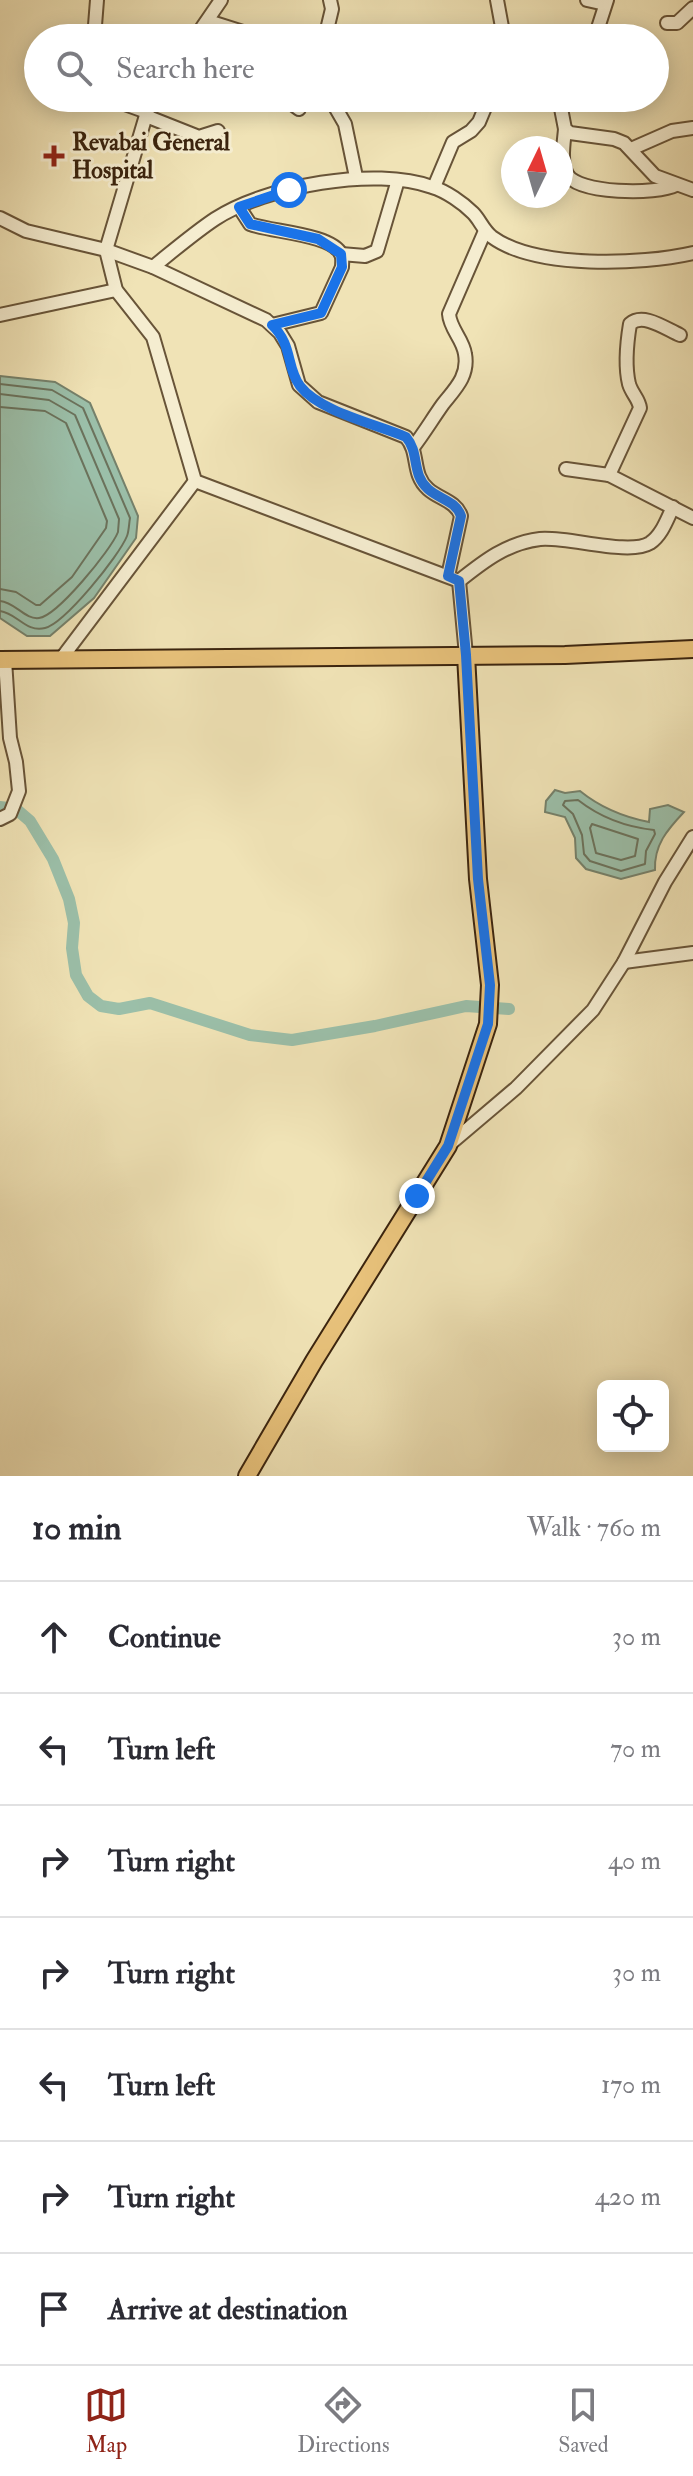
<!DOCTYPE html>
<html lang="en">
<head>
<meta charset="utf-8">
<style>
	:root { --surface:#fff; --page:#f7f7f7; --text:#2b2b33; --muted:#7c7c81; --line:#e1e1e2; --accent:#8f2418 }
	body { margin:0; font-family:"IM FELL Double Pica",serif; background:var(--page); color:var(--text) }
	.controls { position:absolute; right:24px; bottom:24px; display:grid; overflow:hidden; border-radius:12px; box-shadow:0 4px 20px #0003 }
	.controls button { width:72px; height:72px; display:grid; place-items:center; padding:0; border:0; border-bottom:2px solid var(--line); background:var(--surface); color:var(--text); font:40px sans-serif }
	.compass { position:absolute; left:501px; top:136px; width:72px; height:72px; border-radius:50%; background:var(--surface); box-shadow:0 4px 20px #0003; rotate:5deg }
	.stop { position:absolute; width:24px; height:24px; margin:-18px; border:6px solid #1a73e8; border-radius:50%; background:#fff }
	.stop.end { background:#1a73e8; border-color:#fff; box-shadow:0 2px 8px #0008 }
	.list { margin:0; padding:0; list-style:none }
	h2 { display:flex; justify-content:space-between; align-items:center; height:104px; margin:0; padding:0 32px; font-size:34px }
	h2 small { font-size:26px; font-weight:400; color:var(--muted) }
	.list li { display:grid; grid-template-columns:52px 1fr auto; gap:24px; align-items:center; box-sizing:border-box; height:112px; padding:0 32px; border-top:2px solid var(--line) }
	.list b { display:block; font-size:30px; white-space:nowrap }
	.list em { font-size:26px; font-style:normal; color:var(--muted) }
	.icon { flex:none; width:44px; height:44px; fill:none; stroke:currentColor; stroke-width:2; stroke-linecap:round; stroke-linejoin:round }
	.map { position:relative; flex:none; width:693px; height:1476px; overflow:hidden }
	.search { position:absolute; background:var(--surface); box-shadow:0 4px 20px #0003; left:24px; right:24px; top:24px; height:88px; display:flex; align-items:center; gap:20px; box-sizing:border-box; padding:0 28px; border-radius:44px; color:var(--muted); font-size:30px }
	.sheet { height:888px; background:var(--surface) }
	nav { display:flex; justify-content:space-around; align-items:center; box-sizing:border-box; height:112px; border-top:2px solid var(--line); background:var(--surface); font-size:22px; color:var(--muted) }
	nav a { display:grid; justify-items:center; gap:4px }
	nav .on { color:var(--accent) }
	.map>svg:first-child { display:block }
</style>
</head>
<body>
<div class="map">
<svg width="693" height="1476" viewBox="0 0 693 1476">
	<rect width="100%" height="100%" fill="#f0e3b6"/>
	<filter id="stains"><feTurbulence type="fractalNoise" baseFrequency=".0025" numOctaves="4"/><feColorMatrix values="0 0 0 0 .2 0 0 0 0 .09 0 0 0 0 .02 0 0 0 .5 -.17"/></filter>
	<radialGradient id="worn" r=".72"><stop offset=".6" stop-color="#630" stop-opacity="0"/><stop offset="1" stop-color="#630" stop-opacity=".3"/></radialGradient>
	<g fill="#9bbfa9" stroke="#75816b" stroke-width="2">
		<polygon points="0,376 55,382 90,403 138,516 136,538 94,598 50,636 27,636 0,618"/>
		<path d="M555,790L565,793L580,791C601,808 623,817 649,822L650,809L668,805L684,812C667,830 654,845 655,870L621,879L586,869L576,858L575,838L565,817L545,812L546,801Z"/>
	</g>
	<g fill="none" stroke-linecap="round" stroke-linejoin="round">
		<g stroke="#6b725c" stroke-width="2">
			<path d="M0,384L52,390L83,408L130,518C129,523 129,531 127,536C119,556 65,623 45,628C26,633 17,613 0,611"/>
			<path d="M0,394L49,400L75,415L119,519C119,520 118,531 118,532C111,550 57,616 39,618C25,620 15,602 0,601"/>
			<polyline points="0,407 45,411 66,423 107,521 106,528 72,577 40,605 36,605 16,592 0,589"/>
			<path d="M578,800C601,818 626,827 654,830L655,834L646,851L645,864L621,871L590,861L584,854L582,835L573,814L563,805L565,801Z"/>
			<polygon points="592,824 638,839 635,856 621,860 596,853 590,828"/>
		</g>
		<polyline stroke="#9bbfa9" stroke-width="12" points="0,807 16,809 30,821 53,859 69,899 74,923 72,948 76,975 88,996 101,1006 119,1009 150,1003 250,1035 292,1040 375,1026 466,1006 509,1009"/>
		<defs>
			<g id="minor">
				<polyline points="497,0 504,38"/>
				<polyline points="587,0 605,4"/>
				<polyline points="208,21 262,38"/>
				<polyline points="667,23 677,23 693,8"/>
				<polyline points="94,38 97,0"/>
				<polyline points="195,38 221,0"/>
				<polyline points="325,38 332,9 330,0"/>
				<polyline points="589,38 597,31 607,0"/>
				<polyline points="108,98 147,112"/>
				<path d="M154,98L147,112L106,250L153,267L266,320L280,333L288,346L299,385L318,402L406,437C420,453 411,474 428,489C439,499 456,501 461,516L448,576"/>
				<polyline points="284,98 299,109"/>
				<polyline points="330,98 345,124 356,177"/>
				<polyline points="559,98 565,129 570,133 614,139 624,143 655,176 693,190"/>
				<polyline points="146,116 199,137 218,131"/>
				<path d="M565,129C564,142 560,162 567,174C577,194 657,195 676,185"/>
				<polyline points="631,149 672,131 693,128"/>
				<polyline points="434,187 453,142 471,131 479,122 489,98"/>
				<path d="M239,207L250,224C271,232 331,234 341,254C343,258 342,263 342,267L321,313L272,325"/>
				<polyline points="0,218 26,231 106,250 116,290 153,337 195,481 459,581 466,655"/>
				<polyline points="341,254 365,256 377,251 398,180"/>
				<path d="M153,267C173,251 194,233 215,219C265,186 376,166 432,187C446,191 463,203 473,213C480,220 483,230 492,237C536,269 641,265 693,253"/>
				<polyline points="0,315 116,290"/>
				<path d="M414,446C424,433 433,418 443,404C455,389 469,376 465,354C463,339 450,329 449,314L485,231"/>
				<polyline points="566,469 609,475 693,518"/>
				<path d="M609,475L640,408C639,399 632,394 629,384C625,367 627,342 630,324C643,312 666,329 680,335"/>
				<path d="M459,581C484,561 507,543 540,539C567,536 629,556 650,543C662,535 667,519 673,507"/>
				<polyline points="61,659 195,481"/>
				<polyline points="0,819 10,814 19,791 16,762 10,738 5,660"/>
				<polyline points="624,962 693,953"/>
				<polyline points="450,1144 516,1088 593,1010 624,962 665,882 693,837"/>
			</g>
			<g id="major">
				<polyline points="0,660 565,655 693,649"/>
				<polyline points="247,1476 314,1361 448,1146 488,1024 490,985 478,879 466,655"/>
			</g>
		</defs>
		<use href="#minor" stroke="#685438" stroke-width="16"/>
		<use href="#major" stroke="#3b240e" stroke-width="20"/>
		<use href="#minor" stroke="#f5edd0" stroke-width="12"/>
		<use href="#major" stroke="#e8c27b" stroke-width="16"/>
	</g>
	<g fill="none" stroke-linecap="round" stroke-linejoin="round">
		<path stroke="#1a73e8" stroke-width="10" d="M289,190L239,207L250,224L318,239L341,254L342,267L321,313L272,325C293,345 286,367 300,386C320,412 376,424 406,437C420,453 411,474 428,489C439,499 456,501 461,516L448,576L459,581L466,655L478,879L490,985L488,1024L448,1146L417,1196"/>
	</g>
	<path fill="#8f2418" stroke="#f5edd0" stroke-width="3" d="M50 144h8v8h8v8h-8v8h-8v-8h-8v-8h8z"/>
	<g text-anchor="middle" stroke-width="6" stroke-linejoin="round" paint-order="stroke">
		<g font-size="24" font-weight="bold" fill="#3b240e" stroke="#f5edd0" text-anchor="start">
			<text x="72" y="150">Revabai General<tspan x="72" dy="28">Hospital</tspan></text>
		</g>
	</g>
	<rect width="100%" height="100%" filter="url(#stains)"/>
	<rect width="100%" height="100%" fill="url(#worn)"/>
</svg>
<div class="controls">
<button><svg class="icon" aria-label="locate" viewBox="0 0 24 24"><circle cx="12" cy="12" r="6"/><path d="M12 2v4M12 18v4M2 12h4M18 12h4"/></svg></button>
</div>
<svg class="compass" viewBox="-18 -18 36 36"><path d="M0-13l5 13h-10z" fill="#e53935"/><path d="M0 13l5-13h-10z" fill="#7c7c81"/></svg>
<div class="stop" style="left:289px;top:190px"></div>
<div class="stop end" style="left:417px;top:1196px"></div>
<div class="search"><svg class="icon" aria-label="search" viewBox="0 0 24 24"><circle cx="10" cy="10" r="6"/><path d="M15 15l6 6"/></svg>Search here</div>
</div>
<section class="sheet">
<h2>10 min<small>Walk · 760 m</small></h2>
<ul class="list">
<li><svg class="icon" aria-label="ahead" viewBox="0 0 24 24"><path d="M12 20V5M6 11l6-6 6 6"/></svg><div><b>Continue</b></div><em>30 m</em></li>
<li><svg class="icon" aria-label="left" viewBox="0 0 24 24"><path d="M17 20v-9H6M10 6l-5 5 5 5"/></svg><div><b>Turn left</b></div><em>70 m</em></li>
<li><svg class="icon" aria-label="right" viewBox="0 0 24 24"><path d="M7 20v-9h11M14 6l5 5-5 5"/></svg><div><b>Turn right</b></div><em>40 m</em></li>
<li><svg class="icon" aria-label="right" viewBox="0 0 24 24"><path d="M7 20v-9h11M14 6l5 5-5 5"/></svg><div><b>Turn right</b></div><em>30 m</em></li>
<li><svg class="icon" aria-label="left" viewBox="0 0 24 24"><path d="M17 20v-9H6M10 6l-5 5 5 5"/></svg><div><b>Turn left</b></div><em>170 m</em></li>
<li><svg class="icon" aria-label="right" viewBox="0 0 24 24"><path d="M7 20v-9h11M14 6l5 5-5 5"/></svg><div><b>Turn right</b></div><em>420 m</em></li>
<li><svg class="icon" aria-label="arrive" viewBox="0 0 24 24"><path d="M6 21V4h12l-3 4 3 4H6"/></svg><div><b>Arrive at destination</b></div></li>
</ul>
</section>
<nav>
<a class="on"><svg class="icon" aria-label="map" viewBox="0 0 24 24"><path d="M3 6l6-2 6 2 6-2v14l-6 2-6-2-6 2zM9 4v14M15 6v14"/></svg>Map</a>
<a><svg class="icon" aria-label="directions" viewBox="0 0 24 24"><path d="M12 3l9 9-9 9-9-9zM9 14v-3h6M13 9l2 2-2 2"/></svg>Directions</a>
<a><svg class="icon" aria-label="saved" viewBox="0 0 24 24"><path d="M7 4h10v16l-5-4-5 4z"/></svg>Saved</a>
</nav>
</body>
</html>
